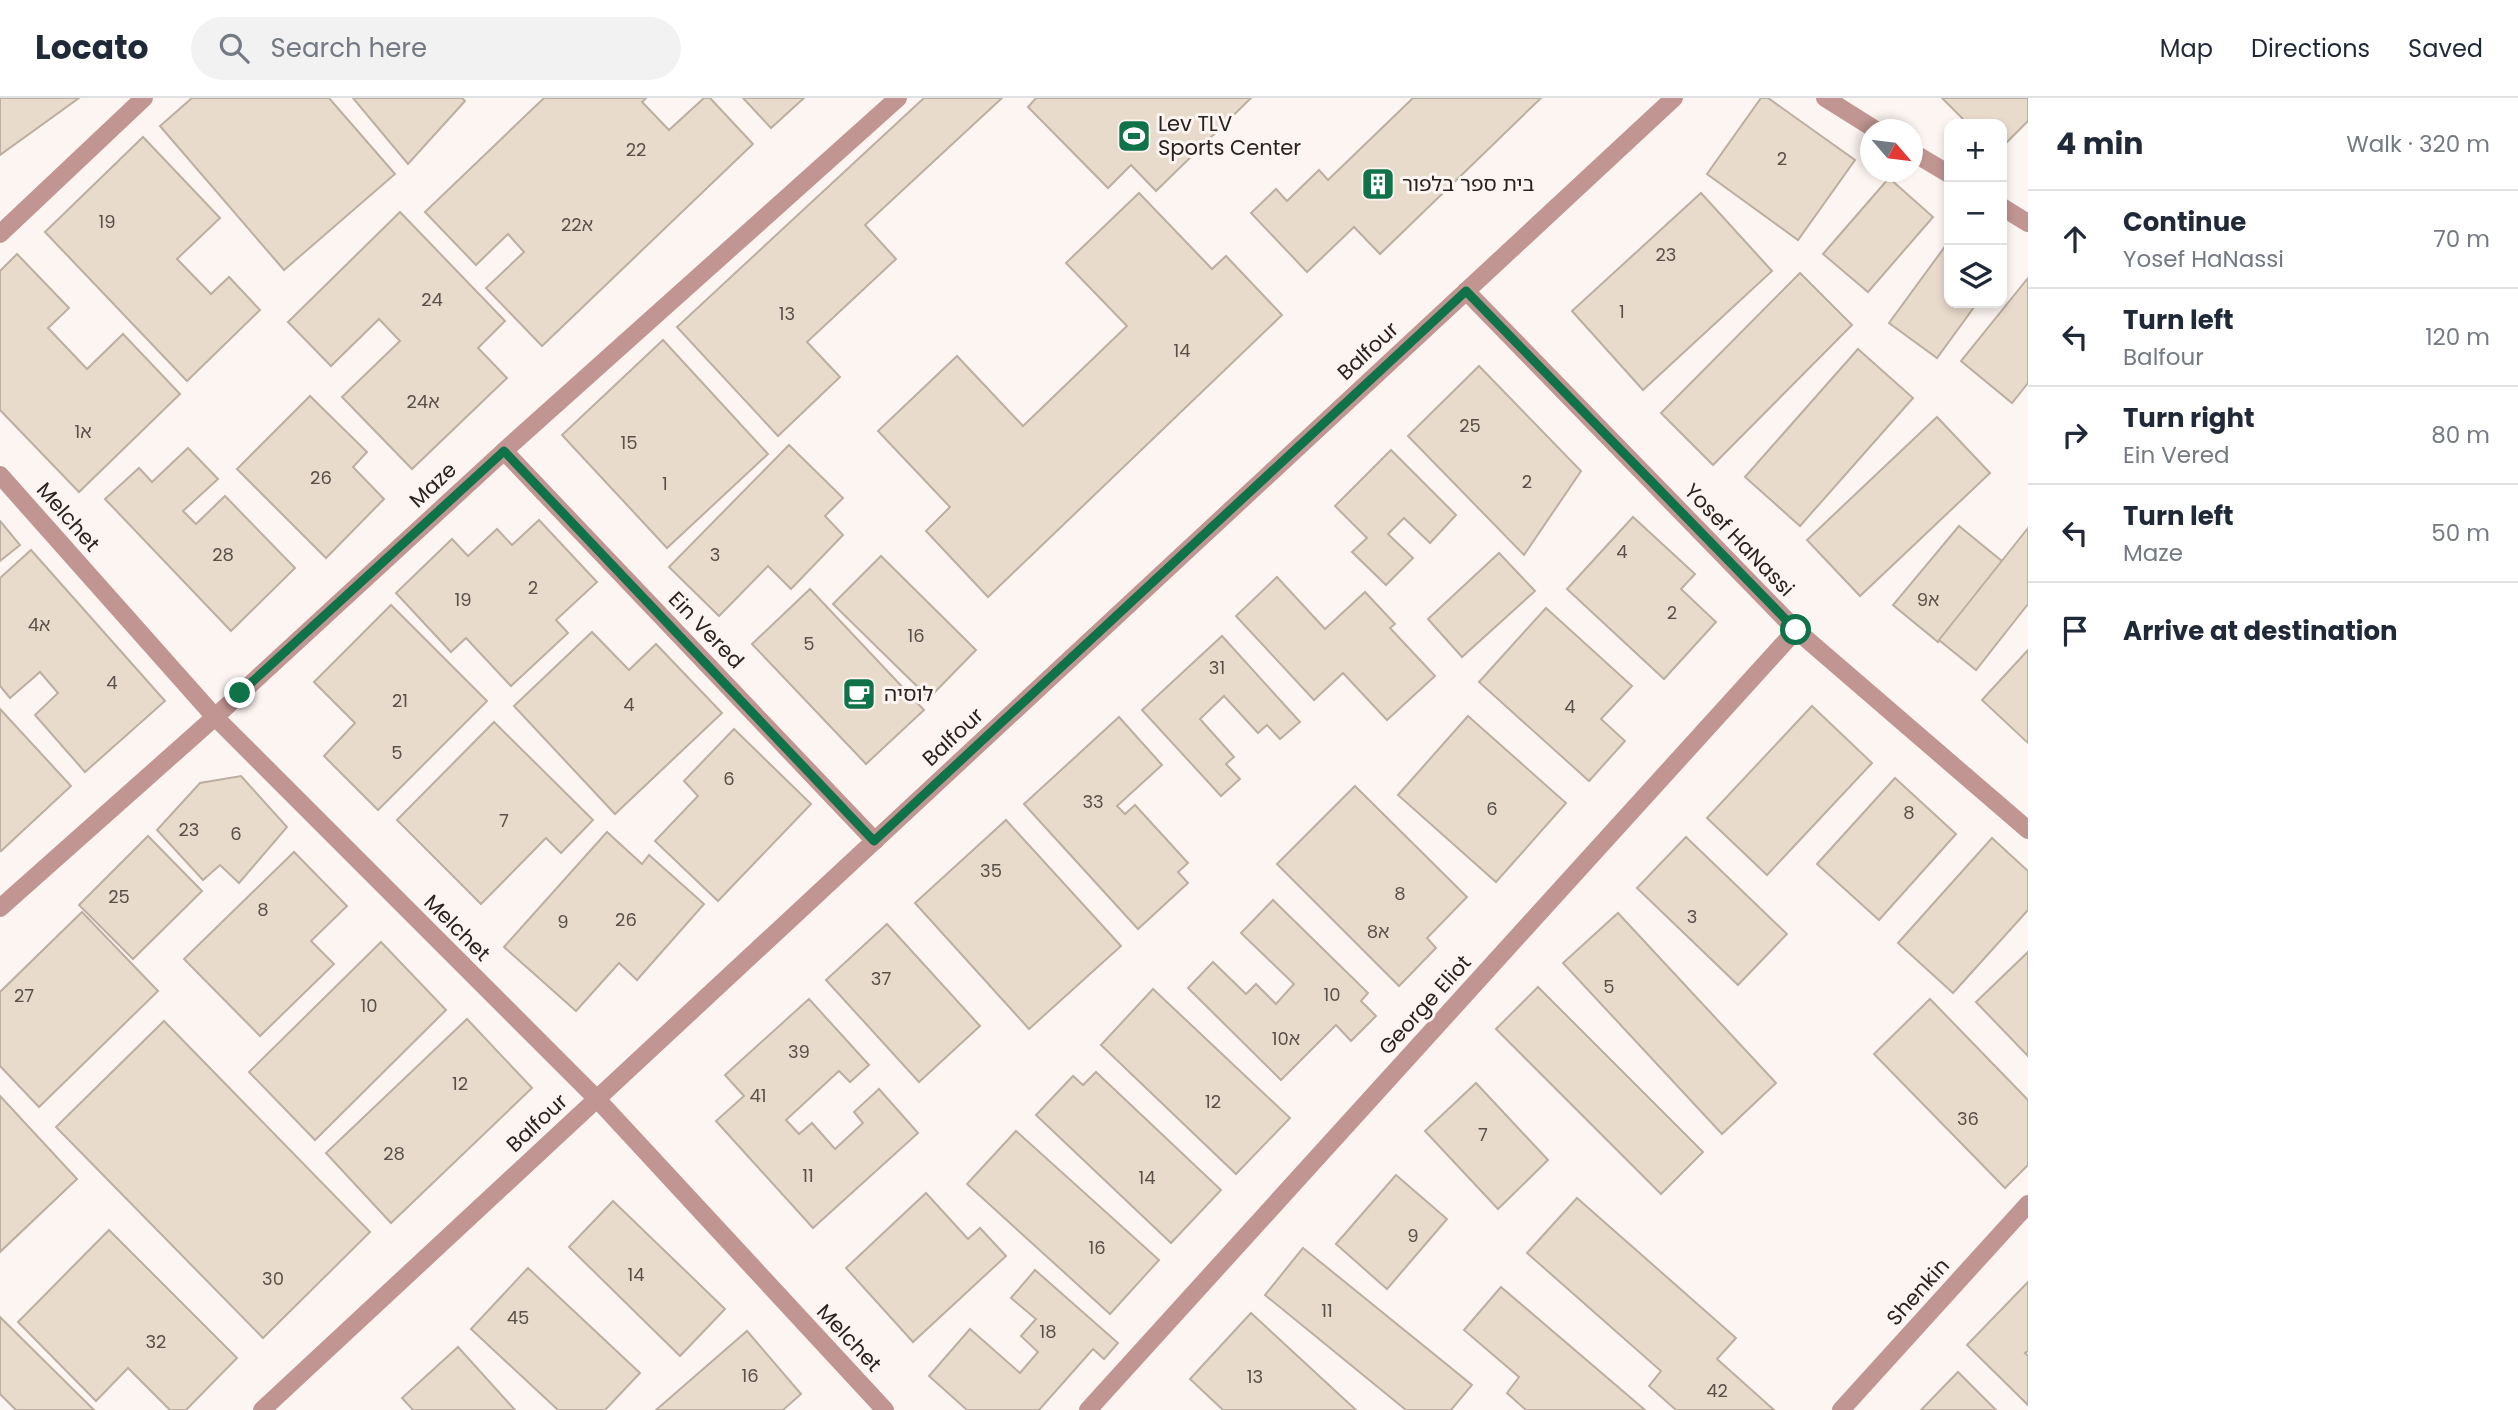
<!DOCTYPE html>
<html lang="en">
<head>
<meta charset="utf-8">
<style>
	:root { --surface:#fff; --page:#f2f2f3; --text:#1f2937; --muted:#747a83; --line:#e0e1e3 }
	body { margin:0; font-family:Poppins,"Noto Sans Hebrew",sans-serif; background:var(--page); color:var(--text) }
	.controls { position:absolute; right:21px; top:21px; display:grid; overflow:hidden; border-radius:14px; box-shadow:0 4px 10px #0003 }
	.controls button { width:63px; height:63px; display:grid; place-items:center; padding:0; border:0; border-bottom:2px solid var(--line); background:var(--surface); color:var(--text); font:35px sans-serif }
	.compass { position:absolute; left:1860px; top:21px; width:63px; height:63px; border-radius:50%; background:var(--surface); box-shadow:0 4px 10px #0003; rotate:118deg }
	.stop { position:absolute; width:21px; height:21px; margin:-16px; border:5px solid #107248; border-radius:50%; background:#fff }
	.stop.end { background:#107248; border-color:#fff; box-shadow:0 2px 7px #0008 }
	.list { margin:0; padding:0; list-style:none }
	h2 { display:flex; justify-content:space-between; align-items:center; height:91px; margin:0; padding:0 28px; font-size:30px }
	h2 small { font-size:23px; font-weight:400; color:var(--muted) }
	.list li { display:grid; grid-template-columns:46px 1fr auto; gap:21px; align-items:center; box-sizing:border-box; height:98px; padding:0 28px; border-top:2px solid var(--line) }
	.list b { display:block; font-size:26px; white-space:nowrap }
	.list p { margin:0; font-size:23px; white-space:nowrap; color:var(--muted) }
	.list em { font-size:23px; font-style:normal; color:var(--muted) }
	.icon { flex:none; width:38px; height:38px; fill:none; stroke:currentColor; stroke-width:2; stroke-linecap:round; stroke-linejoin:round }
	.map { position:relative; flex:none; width:2028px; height:1312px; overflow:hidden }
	header { display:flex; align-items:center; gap:42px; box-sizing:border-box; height:98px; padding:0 35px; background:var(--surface); border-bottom:2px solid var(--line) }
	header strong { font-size:33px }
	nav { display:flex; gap:38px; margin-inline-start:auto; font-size:24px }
	.search { width:490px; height:63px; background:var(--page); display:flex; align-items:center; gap:18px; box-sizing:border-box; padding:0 24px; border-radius:38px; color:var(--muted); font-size:26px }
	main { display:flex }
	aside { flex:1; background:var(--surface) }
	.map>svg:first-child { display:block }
</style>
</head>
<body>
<header>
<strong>Locato</strong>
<div class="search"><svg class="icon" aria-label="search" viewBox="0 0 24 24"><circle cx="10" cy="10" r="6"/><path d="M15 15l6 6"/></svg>Search here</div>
<nav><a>Map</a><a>Directions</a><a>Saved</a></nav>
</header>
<main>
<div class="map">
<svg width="2028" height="1312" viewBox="0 0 2028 1312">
	<rect width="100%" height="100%" fill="#fdf5f1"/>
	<g fill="#e9dbcc" stroke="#bcaea0" stroke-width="2">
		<polygon points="0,0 79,0 0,57"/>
		<polygon points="192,0 329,0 395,76 284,172 160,28"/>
		<polygon points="353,0 462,0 465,3 408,66"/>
		<polygon points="544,0 646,0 642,4 669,32 704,0 710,0 753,46 542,248 486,190 524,154 508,136 476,167 425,114"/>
		<polygon points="743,0 804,0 771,30"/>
		<polygon points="924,0 1002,0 865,127 896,161 807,244 840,279 778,338 677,229"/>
		<polygon points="1036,0 1251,0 1156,93 1131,67 1108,90 1028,9"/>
		<polygon points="1413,0 1541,0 1380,156 1354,129 1307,174 1251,115 1276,91 1287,103 1319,72 1328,82"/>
		<polygon points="1761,0 1768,0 1855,62 1798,142 1707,76"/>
		<polygon points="1942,0 2028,0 2028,23 2002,49 2002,26 1968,26"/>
		<polygon points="143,39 220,120 177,161 211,196 229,179 260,212 187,283 45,134"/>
		<polygon points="1889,80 1933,119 1868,194 1823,156"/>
		<polygon points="1139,95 1212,171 1226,158 1282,217 988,499 926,433 950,409 878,333 957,258 1023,328 1127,228 1066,165"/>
		<polygon points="1701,95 1772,173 1643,292 1572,213"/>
		<polygon points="400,114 505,223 478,250 507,280 412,371 342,299 400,243 379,221 331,268 288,224"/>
		<polygon points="1949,143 1949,205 1977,205 1937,260 1889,225"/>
		<polygon points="17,156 69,210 48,230 87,271 123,236 180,296 79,394 0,312 0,173"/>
		<polygon points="1800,175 1852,227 1713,367 1661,315"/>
		<polygon points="2028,180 2028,285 2012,305 1961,263"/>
		<polygon points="663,242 768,356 667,450 562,337"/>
		<polygon points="1858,251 1913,300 1800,428 1745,379"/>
		<polygon points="1479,268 1581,373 1524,457 1408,338"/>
		<polygon points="310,298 367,354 353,369 384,401 326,460 237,371"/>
		<polygon points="1937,319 1990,375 1860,498 1807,442"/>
		<polygon points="789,347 843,400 825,418 843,437 791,491 768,468 719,518 669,469"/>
		<polygon points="188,350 218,381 183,413 196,426 225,398 295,470 231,533 105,401 139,370 152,384"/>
		<polygon points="1391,352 1456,417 1430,445 1404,420 1388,436 1413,460 1386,487 1352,454 1367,440 1335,408"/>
		<polygon points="1633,419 1695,476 1681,491 1716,524 1664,581 1567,491"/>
		<polygon points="539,422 597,484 556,522 568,535 511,588 466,540 451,554 396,495 452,441 468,458 497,431 512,447"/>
		<polygon points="0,423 20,447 0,463"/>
		<polygon points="1959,428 2003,464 1938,544 1893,507"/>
		<polygon points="2028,430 2028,506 1976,572 1939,542"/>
		<polygon points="31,452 165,603 85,674 35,617 58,595 40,574 10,600 0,588 0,480"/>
		<polygon points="1499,455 1535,493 1462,559 1428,521"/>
		<polygon points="881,458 976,552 929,600 833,506"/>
		<polygon points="1277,479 1325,531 1365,494 1395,526 1390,530 1435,578 1387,622 1343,575 1314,602 1236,518"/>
		<polygon points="810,491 924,612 866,666 752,546"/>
		<polygon points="391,507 487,603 378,712 324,658 355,625 314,584"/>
		<polygon points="1546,510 1632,588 1601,621 1625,643 1589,683 1479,584"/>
		<polygon points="592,534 629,572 656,546 722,615 615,716 514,608"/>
		<polygon points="1222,538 1300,624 1280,641 1267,627 1258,635 1224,598 1200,621 1234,659 1226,666 1240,681 1221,698 1142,612"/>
		<polygon points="2028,552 2028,645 1982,602"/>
		<polygon points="1812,608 1872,665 1767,777 1707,720"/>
		<polygon points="0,611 71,688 1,753 0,752"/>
		<polygon points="1468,618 1566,705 1496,784 1398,697"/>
		<polygon points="1119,619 1162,667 1117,708 1125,716 1135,707 1188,765 1178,774 1188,785 1138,831 1024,706"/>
		<polygon points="494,624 593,722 561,755 546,740 481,806 397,722"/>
		<polygon points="734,631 811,706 718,803 655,743 698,698 684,683"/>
		<polygon points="241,678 287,729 239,785 220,767 203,782 157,732 200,685"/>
		<polygon points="1895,680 1956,736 1879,822 1817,766"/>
		<polygon points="1355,688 1467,799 1427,840 1436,850 1399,888 1277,766"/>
		<polygon points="1006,722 1121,848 1029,931 915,805"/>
		<polygon points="607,734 642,766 649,757 704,806 637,882 619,865 576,913 504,849"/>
		<polygon points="148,738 202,793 133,861 79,807"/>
		<polygon points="1686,739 1787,836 1738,887 1637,790"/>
		<polygon points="1992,740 2028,773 2028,812 1953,895 1898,845"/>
		<polygon points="294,754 347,808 311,843 334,866 260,938 184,861"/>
		<polygon points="1273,802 1368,895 1361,903 1376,918 1351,943 1336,927 1281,982 1188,890 1213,864 1246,896 1256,886 1276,906 1294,886 1241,835"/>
		<polygon points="82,814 158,893 39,1009 0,968 0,894"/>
		<polygon points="1618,815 1776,985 1722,1036 1563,865"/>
		<polygon points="887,826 980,928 919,984 826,882"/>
		<polygon points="381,844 446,912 315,1042 249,974"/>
		<polygon points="2028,854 2028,958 1976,904"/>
		<polygon points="1538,889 1703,1054 1661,1096 1496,931"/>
		<polygon points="1153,891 1290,1020 1236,1076 1101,947"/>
		<polygon points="809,901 869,967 850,984 839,973 786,1022 799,1036 812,1025 835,1051 863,1025 854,1014 879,991 918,1035 813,1130 716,1023 744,998 725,977"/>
		<polygon points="1930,901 2028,1002 2028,1067 2005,1090 1874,956"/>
		<polygon points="467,921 532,990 391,1125 326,1055"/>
		<polygon points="164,923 370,1134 263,1240 56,1029"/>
		<polygon points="1096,974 1221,1092 1171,1145 1036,1017 1073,978 1083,987"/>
		<polygon points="1476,985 1548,1062 1498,1111 1425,1033"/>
		<polygon points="0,998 77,1081 0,1154"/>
		<polygon points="1016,1033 1159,1162 1110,1216 967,1086"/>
		<polygon points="1396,1077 1447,1121 1387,1191 1336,1146"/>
		<polygon points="926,1095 968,1141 980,1130 1006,1158 913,1244 846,1170"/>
		<polygon points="1577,1100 1736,1240 1717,1261 1774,1312 1676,1312 1649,1288 1661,1273 1527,1155"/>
		<polygon points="613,1103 725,1211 680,1258 569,1149"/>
		<polygon points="109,1132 237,1260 186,1312 170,1312 128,1270 96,1303 18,1224"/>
		<polygon points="1303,1150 1472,1287 1451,1312 1406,1312 1265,1197"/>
		<polygon points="528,1170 640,1275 605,1312 558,1312 471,1231"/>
		<polygon points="1035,1172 1118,1245 1104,1261 1093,1251 1039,1312 967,1312 929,1278 970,1231 1020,1275 1038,1254 1021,1238 1036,1221 1011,1200"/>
		<polygon points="2028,1184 2028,1253 2025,1255 2028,1258 2028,1307 1967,1247"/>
		<polygon points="1501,1189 1645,1312 1526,1312 1507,1295 1519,1279 1464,1232"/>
		<polygon points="1251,1215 1356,1312 1223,1312 1190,1281"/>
		<polygon points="0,1219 94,1312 16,1312 0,1296"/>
		<polygon points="747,1233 801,1296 783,1312 656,1312"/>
		<polygon points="458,1249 515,1312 413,1312 402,1300"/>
		<polygon points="1958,1274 1996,1312 1921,1312"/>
	</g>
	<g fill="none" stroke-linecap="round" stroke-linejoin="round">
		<g stroke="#c09592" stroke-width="18">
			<polyline points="1825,0 1876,32"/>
			<polyline points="1912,54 1949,76"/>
			<polyline points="2002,109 2028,125"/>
			<polyline points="0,136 144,0"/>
			<polyline points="1466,193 1796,532 2028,732"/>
			<polyline points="504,353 875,743"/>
			<polyline points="0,377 215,619 597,1001 885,1312"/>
			<polyline points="0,810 215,619 504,353 898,0"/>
			<polyline points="262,1312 1674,0"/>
			<polyline points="1088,1312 1796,532"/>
			<polyline points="1841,1312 2028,1106"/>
		</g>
	</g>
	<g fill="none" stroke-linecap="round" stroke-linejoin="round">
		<polyline stroke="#107248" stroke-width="9" points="240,595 504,353 874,743 1466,193 1796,532"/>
	</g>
	<defs>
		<symbol id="stadium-square" viewBox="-11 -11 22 22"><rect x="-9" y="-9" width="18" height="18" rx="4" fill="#107248" stroke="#fdf5f1"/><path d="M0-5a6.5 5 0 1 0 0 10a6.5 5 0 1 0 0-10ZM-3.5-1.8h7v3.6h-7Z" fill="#fff"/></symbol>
		<symbol id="building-square" viewBox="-11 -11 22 22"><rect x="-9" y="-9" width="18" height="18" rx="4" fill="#107248" stroke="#fdf5f1"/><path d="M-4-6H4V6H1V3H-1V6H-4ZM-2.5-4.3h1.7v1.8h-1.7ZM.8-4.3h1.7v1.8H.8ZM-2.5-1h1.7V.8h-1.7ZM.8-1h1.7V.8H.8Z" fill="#fff"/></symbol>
		<symbol id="cafe-square" viewBox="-11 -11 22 22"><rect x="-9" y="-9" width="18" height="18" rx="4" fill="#107248" stroke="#fdf5f1"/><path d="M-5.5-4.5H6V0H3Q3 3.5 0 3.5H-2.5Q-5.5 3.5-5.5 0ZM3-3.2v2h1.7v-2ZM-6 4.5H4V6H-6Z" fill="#fff"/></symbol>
	</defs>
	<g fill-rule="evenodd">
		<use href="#stadium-square" x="1115" y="19" width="38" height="38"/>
		<use href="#building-square" x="1359" y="67" width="38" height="38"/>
		<use href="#cafe-square" x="840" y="577" width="38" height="38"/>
	</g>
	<g text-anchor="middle" stroke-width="6" stroke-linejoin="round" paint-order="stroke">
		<g font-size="18" fill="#59504a">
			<text x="636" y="58">22</text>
			<text x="1782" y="67">2</text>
			<text x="107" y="130">19</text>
			<text x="577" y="133">22א</text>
			<text x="1666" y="163">23</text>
			<text x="432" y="208">24</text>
			<text x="1622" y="220">1</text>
			<text x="787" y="222">13</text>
			<text x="1182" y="259">14</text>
			<text x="423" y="310">24א</text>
			<text x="1470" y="334">25</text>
			<text x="83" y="340">1א</text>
			<text x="629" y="351">15</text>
			<text x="321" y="386">26</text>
			<text x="1527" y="390">2</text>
			<text x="665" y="392">1</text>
			<text x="1622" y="460">4</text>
			<text x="223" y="463">28</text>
			<text x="715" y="463">3</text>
			<text x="533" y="496">2</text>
			<text x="463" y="508">19</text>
			<text x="1928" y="508">9א</text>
			<text x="1672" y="521">2</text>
			<text x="39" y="533">4א</text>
			<text x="916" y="544">16</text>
			<text x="809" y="552">5</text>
			<text x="1217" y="576">31</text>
			<text x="112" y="591">4</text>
			<text x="400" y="609">21</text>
			<text x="629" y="613">4</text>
			<text x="1570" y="615">4</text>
			<text x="397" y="661">5</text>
			<text x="729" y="687">6</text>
			<text x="1093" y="710">33</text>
			<text x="1492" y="717">6</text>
			<text x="1909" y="721">8</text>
			<text x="504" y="729">7</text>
			<text x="189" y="738">23</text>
			<text x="236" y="742">6</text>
			<text x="991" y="779">35</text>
			<text x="1400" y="802">8</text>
			<text x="119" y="805">25</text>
			<text x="263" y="818">8</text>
			<text x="1692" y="825">3</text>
			<text x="626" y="828">26</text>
			<text x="563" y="830">9</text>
			<text x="1378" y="840">8א</text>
			<text x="881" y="887">37</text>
			<text x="1609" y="895">5</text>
			<text x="1332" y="903">10</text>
			<text x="24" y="904">27</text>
			<text x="369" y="914">10</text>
			<text x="1286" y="947">10א</text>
			<text x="799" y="960">39</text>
			<text x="460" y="992">12</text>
			<text x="758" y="1004">41</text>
			<text x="1213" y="1010">12</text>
			<text x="1968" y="1027">36</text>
			<text x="1483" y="1043">7</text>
			<text x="394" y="1062">28</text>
			<text x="808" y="1084">11</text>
			<text x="1147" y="1086">14</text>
			<text x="1413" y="1144">9</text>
			<text x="1097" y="1156">16</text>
			<text x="636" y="1183">14</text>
			<text x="273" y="1187">30</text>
			<text x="1327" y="1219">11</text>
			<text x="518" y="1226">45</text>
			<text x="1048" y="1240">18</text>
			<text x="156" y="1250">32</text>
			<text x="750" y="1284">16</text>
			<text x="1255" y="1285">13</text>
			<text x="1717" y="1299">42</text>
		</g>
		<g font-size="21" fill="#29221f" stroke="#fdf5f1" text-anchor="start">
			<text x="1158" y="33">Lev TLV<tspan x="1158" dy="24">Sports Center</tspan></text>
			<text x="1402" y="93">בית ספר בלפור</text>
			<text x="884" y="603">לוסיה</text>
		</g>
		<g font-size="21" fill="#29221f" stroke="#fdf5f1">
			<text transform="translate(1368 253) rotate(-43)" y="7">Balfour</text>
			<text transform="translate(433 387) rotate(-43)" y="7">Maze</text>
			<text transform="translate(68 419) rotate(49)" y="7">Melchet</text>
			<text transform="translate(1739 442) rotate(46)" y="7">Yosef HaNassi</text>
			<text transform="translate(706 532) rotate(46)" y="7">Ein Vered</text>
			<text transform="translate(953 639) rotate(-43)" y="7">Balfour</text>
			<text transform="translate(457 830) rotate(45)" y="7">Melchet</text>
			<text transform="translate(1425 907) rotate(-48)" y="7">George Eliot</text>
			<text transform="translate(537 1025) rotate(-43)" y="7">Balfour</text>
			<text transform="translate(1918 1194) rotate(-48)" y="7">Shenkin</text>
			<text transform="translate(849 1240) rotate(47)" y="7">Melchet</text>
		</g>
	</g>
</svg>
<div class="controls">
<button>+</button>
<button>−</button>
<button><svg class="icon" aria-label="layers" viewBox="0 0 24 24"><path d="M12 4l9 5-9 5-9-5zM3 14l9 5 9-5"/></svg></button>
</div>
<svg class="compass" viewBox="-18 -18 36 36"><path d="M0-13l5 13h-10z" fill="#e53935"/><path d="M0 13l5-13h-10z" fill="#747a83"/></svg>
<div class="stop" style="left:1796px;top:532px"></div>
<div class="stop end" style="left:240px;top:595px"></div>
</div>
<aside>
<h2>4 min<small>Walk · 320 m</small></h2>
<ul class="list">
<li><svg class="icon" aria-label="ahead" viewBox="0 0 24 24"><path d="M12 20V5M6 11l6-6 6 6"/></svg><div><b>Continue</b><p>Yosef HaNassi</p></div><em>70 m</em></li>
<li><svg class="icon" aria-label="left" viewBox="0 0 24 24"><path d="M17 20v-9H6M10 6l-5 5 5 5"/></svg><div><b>Turn left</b><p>Balfour</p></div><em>120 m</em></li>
<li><svg class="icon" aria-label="right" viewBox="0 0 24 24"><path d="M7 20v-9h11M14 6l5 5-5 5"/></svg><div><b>Turn right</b><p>Ein Vered</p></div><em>80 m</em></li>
<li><svg class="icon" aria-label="left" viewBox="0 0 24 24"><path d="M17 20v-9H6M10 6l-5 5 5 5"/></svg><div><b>Turn left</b><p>Maze</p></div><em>50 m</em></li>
<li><svg class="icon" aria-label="arrive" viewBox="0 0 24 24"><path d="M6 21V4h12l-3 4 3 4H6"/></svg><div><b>Arrive at destination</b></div></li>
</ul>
</aside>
</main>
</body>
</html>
